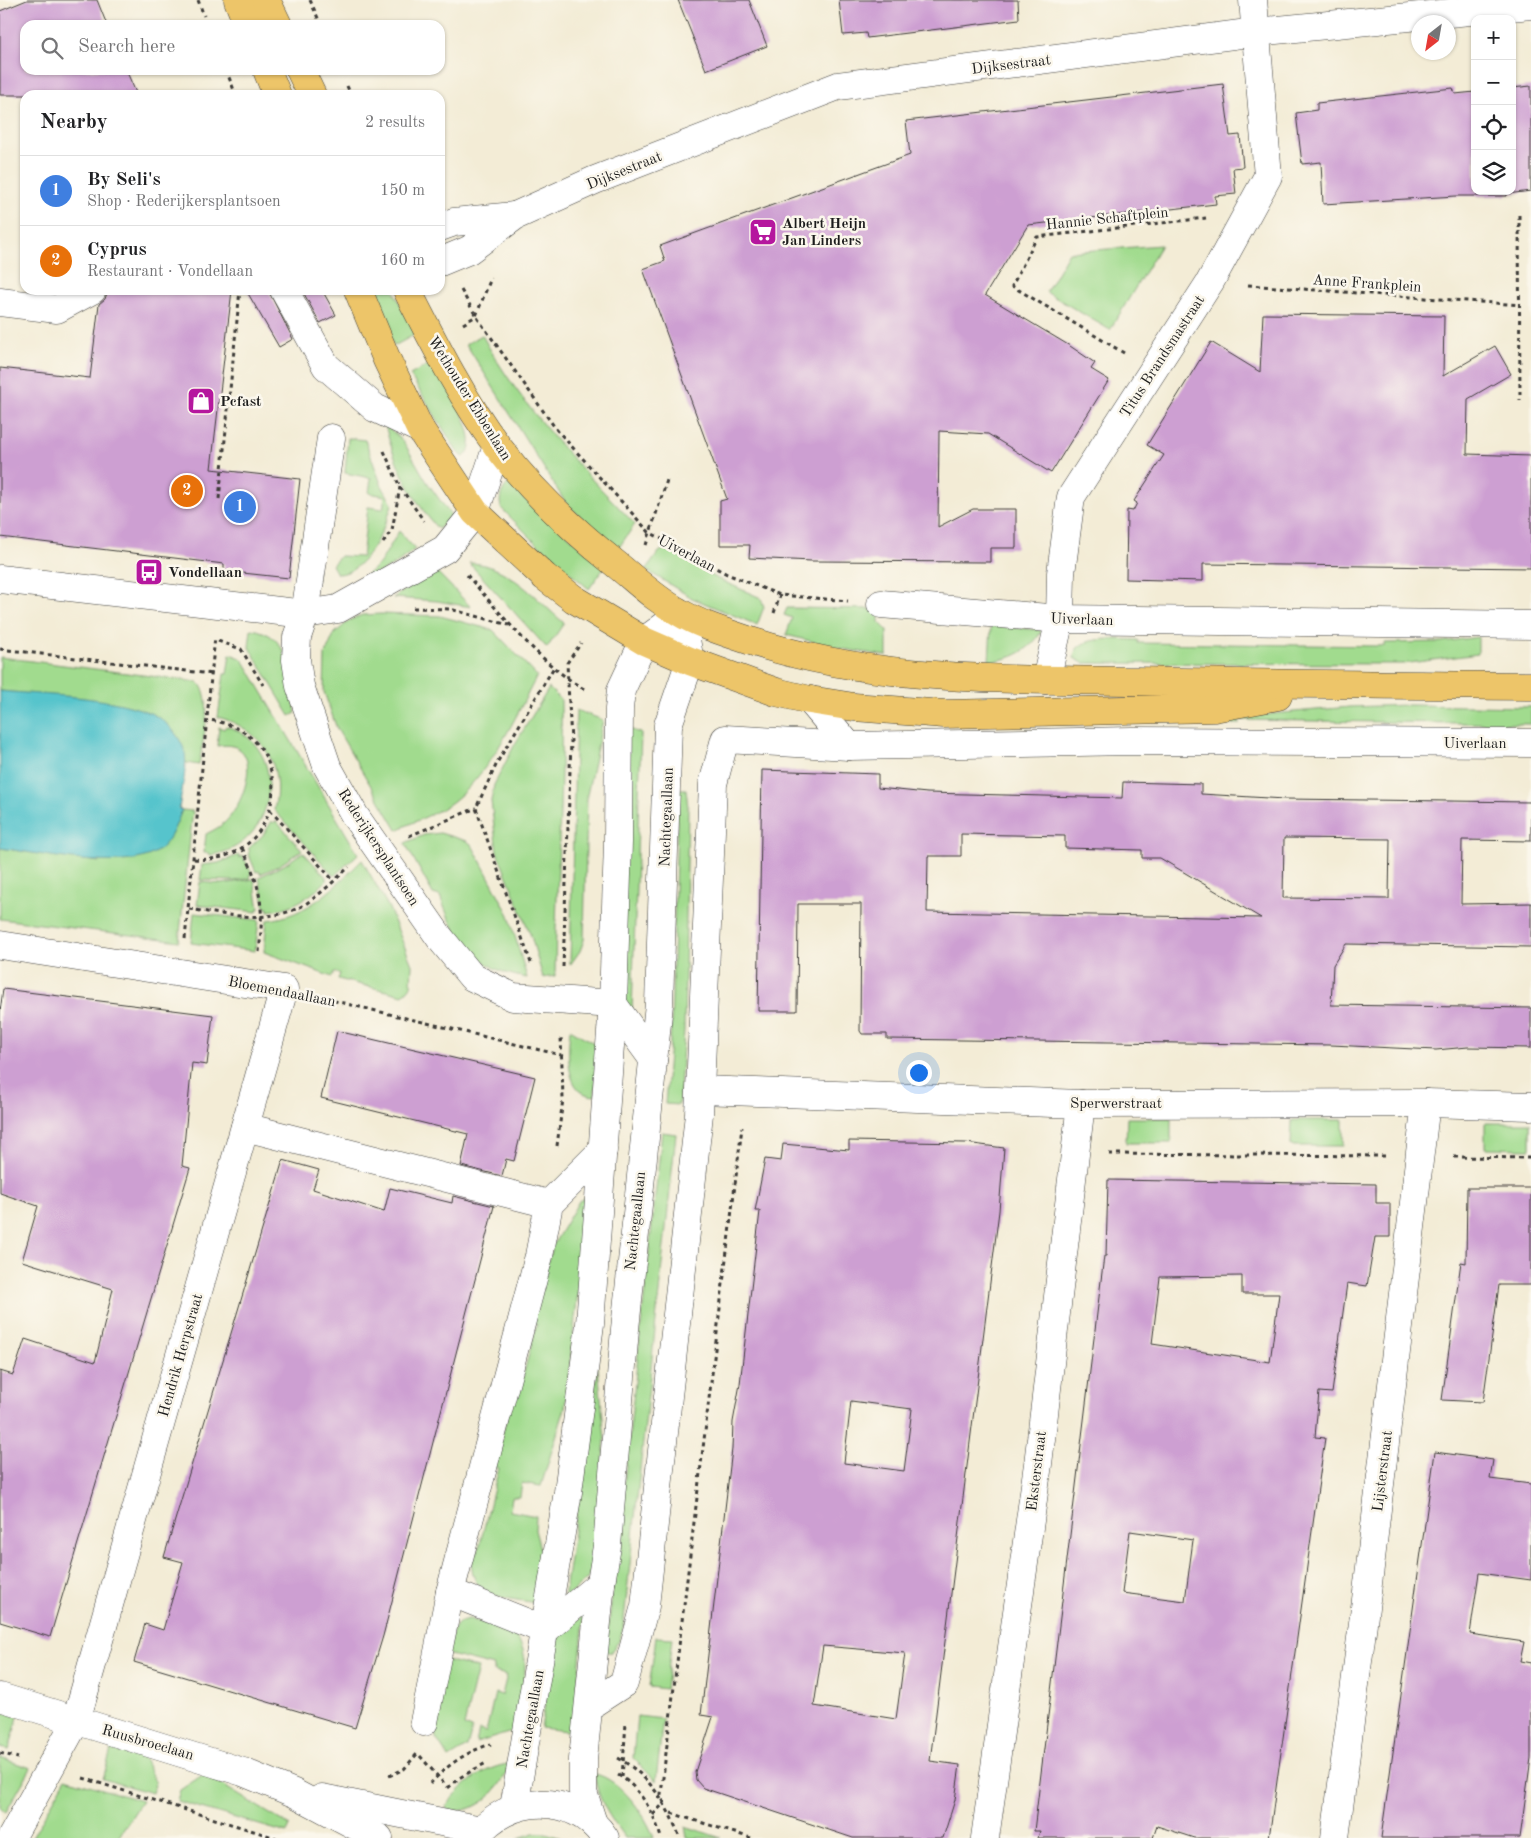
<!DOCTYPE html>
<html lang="en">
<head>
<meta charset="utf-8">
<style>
	:root { --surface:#fff; --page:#f2f2f2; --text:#202124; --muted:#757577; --line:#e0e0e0; --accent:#2563eb }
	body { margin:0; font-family:"Old Standard TT",serif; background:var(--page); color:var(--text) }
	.controls { position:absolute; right:15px; top:15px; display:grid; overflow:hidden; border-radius:10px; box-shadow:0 1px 4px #0004 }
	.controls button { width:45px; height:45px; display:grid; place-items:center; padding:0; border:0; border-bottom:1px solid var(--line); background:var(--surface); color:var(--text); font:25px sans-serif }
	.compass { position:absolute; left:1411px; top:15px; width:45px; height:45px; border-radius:50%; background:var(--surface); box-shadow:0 1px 4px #0004; rotate:211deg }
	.you { position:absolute; left:918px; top:1072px; width:18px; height:18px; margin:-12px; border:4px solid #fff; border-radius:50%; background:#1a73e8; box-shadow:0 0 0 8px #1a73e833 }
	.badge { display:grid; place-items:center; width:32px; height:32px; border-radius:50%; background:var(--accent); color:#fff; font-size:16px; font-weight:700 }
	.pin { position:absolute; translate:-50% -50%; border:2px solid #fff; box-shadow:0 1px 5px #0006 }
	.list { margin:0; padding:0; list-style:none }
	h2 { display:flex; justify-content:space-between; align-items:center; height:65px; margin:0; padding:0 20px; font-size:21px }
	h2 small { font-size:16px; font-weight:400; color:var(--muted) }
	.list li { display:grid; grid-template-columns:32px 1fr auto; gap:15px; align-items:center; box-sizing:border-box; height:70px; padding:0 20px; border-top:1px solid var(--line) }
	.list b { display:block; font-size:19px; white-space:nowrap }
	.list p { margin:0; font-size:16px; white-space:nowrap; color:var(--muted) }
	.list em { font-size:16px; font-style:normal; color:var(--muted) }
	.icon { flex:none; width:28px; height:28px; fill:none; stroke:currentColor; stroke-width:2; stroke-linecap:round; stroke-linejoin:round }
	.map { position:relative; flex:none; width:1531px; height:1838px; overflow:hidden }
	.search { position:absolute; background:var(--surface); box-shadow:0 1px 4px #0004; left:20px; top:20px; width:425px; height:55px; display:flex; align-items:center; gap:12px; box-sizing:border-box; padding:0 18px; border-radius:15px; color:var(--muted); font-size:19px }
	.panel { position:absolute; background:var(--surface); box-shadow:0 1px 4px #0004; left:20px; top:90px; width:425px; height:205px; border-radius:15px }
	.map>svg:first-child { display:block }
</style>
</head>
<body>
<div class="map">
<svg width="1531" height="1838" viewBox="0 0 1531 1838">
	<rect width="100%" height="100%" fill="#fbf7ec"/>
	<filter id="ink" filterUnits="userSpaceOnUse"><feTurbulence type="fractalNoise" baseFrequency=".02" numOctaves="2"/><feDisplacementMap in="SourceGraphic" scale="10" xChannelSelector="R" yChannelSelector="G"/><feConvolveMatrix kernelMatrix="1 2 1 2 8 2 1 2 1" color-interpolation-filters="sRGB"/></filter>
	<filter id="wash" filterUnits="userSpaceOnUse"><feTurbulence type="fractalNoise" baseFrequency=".0096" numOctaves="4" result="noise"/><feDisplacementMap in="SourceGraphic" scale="20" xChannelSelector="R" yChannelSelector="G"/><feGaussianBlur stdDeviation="1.12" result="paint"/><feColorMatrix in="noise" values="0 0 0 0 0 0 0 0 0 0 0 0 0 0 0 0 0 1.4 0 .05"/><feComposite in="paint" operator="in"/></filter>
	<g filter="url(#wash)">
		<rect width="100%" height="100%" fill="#f3ecd6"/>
		<g fill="#a1db8e" stroke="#5e7c55">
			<polygon points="1161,245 1110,330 1046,292 1069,252"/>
			<polygon points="366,290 393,290 416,334 394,346"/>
			<path d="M482,335C521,407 578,466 635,524L618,549L567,505L466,344Z"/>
			<path d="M433,362C443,381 486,439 464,457L458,453L410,375Z"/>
			<path d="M385,424L403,441L427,482L452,517L438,529C413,501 393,461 385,424Z"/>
			<path d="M348,438L365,440L381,484L392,504C386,526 365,575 337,574L332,565L340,556L362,557L368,507L383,509L385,496L369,493L371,478L345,473Z"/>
			<path d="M510,482L604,568L589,589L543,550L502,509C497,500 502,488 510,482Z"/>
			<polygon points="399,531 415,549 394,565 356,584 380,563"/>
			<polygon points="664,549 668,549 718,579 761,598 764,607 757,625 692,598 646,570 659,552"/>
			<path d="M469,563C507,563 537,600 564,623L547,648Z"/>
			<polygon points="435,570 471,607 437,601 393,598"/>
			<polygon points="787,608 879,609 879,622 887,630 887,656 843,649 786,635 792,618 784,615"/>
			<path d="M381,614L440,616L493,630L537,676C515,718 493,768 455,800C439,813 415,821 397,830L337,729L324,692L325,655L334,634L350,620L362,615Z"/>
			<path d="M991,626L1042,630C1032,650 1011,660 989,661Z"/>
			<path d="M251,629C293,634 291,680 296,713L290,716L249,647Z"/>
			<path d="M1478,637V654L1402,664L1083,663L1074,658C1074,633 1122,640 1138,640V643L1385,646V643L1441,642Z"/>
			<path d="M230,654L241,658L245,663L358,854L334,876L274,810C285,765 262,729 218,717L224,674H227Z"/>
			<path d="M0,657L198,682C215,698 202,743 199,765L186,763C178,706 123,704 77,699C51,696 26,694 0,691Z"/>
			<path d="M549,688L561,700C563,792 556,884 555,976L543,978L531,936L497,852L491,801L494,785L515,744Z"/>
			<polygon points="1408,705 1531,707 1531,724 1239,720 1239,724 1227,724 1227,718 1350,707"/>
			<polygon points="576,710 603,720 587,795 584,940 580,951 570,965"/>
			<path d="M226,726C292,745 278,848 210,855L209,853H204L206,834C214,830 222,826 228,819C247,798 265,738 217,746L219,727L224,729Z"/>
			<polygon points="626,728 641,733 631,1043 621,1035"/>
			<polygon points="678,789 686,789 688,807 684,1030 679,1105 665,1104 671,1029"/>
			<polygon points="182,810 193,811 179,941 0,919 0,848 99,862 171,835"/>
			<polygon points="272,821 274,823 276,821 302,850 278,866 260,874 259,871 256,872 248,853 250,851 248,849 263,835"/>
			<path d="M440,833L467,841L472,845L509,915L527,978C477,970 456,941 440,896L433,894L405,843L424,835Z"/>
			<path d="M303,852L326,877V881C311,897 291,909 268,911V908H265L259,877L284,865Z"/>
			<polygon points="239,855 240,858 243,856 252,874 249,875 251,878 235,881 200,880 202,865 218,863"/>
			<path d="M362,860L389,908L412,965L411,986L403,995L338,979L340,974L334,972L332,977L264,952L267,920C308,916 335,887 362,860Z"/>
			<polygon points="254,879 259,909 257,909 257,912 197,905 200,882 222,884"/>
			<polygon points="194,913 259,920 255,951 191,943"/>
			<path d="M570,1029L597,1045L595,1096C564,1095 568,1052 570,1029Z"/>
			<polygon points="1127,1118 1171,1118 1171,1143 1126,1143"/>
			<polygon points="1292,1120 1343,1120 1343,1146 1291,1146"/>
			<polygon points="1485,1123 1530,1123 1530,1149 1485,1148"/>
			<polygon points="662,1132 676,1134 623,1629 619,1641 610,1653 606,1651"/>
			<path d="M584,1198L588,1201L565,1408L541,1486L522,1483L520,1497H512L510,1511L536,1516L535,1530L543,1560L535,1603C498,1596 467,1599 472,1551L478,1552L499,1468L494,1467L515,1386L520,1387L537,1324L531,1322L552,1247L579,1201Z"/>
			<polygon points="598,1367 605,1440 592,1565 588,1578 564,1599"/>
			<polygon points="584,1615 574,1732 541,1728 557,1634"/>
			<path d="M469,1619C482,1623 499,1625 510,1632C538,1648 519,1704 515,1731L476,1743L479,1730L486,1732L495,1693L502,1695L507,1675L494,1672V1666L446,1654C451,1640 451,1621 469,1619Z"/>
			<polygon points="656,1637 672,1638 666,1689 649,1687"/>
			<polygon points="445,1660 478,1668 464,1726 472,1729 467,1747 449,1758 436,1738 435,1731"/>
			<polygon points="0,1711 18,1717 9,1750 0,1748"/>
			<polygon points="637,1716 663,1719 656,1781 633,1758"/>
			<polygon points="112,1746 142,1755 155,1782 152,1793 103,1779"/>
			<polygon points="0,1758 31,1768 6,1812 0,1809"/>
			<path d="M508,1764L509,1768C497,1793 477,1815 447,1810L446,1806C461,1786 482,1768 508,1764Z"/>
			<polygon points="204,1774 290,1826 287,1833 177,1801 180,1790"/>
			<path d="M595,1774C620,1779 646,1815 654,1838H625C611,1819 596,1798 595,1774Z"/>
			<polygon points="66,1778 142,1801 118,1838 32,1838"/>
			<polygon points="685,1826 721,1838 687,1838"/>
			<polygon points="534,1833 546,1833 561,1838 518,1838"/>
		</g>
		<path fill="#56c4cc" stroke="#397074" d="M0,691C43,695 109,696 148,712C164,718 178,733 184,749C189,762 181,793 179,809L182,810C176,824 170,844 156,852C122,873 39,853 0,848Z"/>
		<g id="blocks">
			<g fill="#cd9fd2" fill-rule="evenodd">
				<polygon points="27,0 97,0 107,25 25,25 25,70 126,70 137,95 0,95 0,11"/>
				<polygon points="678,0 749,0 767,46 706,70"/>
				<polygon points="839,0 1018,0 1019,19 867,38 866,33 843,35"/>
				<polygon points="1223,84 1230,136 1240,135 1243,167 1233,168 1236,194 1215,196 1216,204 1028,225 985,295 1070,346 1095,363 1091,369 1109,380 1051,473 988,434 939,431 938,527 973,509 1016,509 1016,548 990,548 990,562 812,561 749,558 750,545 720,545 720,501 727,499 643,269 665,261 660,246 910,155 906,121"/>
				<polygon points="1531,86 1531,191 1507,194 1507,196 1456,196 1323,204 1321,162 1302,164 1296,113 1317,110 1317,103 1453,88 1455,94 1475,92 1475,191 1512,191 1512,88"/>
				<polygon points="108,290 232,290 211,469 300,479 289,578 224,571 224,564 0,537 0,368 90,378 99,304 105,299"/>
				<polygon points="246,290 268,290 293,339 279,347"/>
				<polygon points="302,290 322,290 336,315 320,323"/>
				<polygon points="1263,314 1444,316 1443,376 1495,346 1511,374 1468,399 1467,454 1531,456 1531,568 1203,564 1203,581 1126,579 1127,510 1133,511 1137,503 1134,501 1164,455 1147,445 1211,342 1260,372"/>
				<path d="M762,770L878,774V788L927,793L1122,798L1123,782L1201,784V794L1285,799L1531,802V841L1462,840L1461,904L1531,903V947L1346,944L1333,965L1331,1005L1531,1008V1048L1468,1047L1436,1050L1331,1045L887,1039V1034H862L860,1031L861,904H798L797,1011H758ZM961,834L1065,836V848L1142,850V858H1160L1261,918L927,912L928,856H961ZM1284,838L1390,839L1389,899L1283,898Z"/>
				<polygon points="3,989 213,1015 207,1065 192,1063 182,1166 190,1168 50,1637 0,1622 0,1371 13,1375 25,1339 95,1362 113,1289 22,1261 38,1206 0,1193 0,1012"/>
				<polygon points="337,1031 535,1077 514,1161 506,1159 502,1176 461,1166 468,1134 321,1098"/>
				<path d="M849,1141L966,1143L1004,1148L999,1211L930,1761L960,1765L955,1800L943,1838H853L703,1788L696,1780L695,1772L713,1717L701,1715L732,1449L733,1422L740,1384L760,1211H755L765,1159L781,1161L783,1144L849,1150ZM851,1401L912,1409L904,1471L844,1463ZM823,1646L905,1653L896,1719L814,1706Z"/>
				<polygon points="283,1160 319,1170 313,1189 384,1212 390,1188 452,1203 453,1196 494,1206 383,1636 355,1728 134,1662 145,1624 163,1630 183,1562 164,1557"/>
				<path d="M1108,1180L1376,1184V1203H1390V1237H1375L1367,1286L1347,1283L1332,1393L1319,1392L1315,1437L1325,1438L1269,1838H1194L1157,1826L1153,1838H1038L1040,1831H1034L1104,1256H1106ZM1242,1276V1294H1279L1270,1362L1152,1344L1160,1277ZM1130,1531L1193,1540L1185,1601L1122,1593Z"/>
				<polygon points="1467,1188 1531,1188 1531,1285 1499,1285 1483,1402 1442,1400 1461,1262 1466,1263"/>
				<polygon points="1435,1452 1493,1460 1490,1479 1531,1484 1531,1580 1479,1573 1470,1634 1524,1642 1520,1661 1531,1663 1531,1758 1520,1838 1381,1838"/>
			</g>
		</g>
	</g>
	<g filter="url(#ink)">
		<use href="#blocks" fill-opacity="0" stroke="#3c3b38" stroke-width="1"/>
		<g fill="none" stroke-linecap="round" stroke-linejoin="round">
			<defs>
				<g id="minor">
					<polyline points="440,227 454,222 514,216"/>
					<polyline points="440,262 469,250 515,216 595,180 838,86 1256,32 1531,5"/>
					<polyline points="284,290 326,366 375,408 420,429"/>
					<polyline points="0,302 57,309 92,290"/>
					<polyline points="331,438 305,614 297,637 296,660 300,686 327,766 355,816 440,938 472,977 513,997 613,1004 653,1059"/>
					<polyline points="0,579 305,614 338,609 445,549 475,512 497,446"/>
					<polyline points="881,604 1060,619 1531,625"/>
					<polyline points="1046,680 1060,619 1061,573 1071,497 1210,282 1268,176 1253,0"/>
					<polyline points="810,700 849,746"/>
					<polyline points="0,945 284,989 76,1721 11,1838"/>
					<polyline points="701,1090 1081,1104 1426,1103 1531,1106"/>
					<polyline points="245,1127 549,1204"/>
					<polyline points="450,1592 545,1630 601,1583"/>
					<polyline points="0,1697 243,1772 294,1793 379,1838"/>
					<polyline points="590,1705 624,1683 645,1606 699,1114 713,784 725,739 849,746 1132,741 1531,743"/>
					<polyline points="424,1722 450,1592 539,1256 549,1204 603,1150"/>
					<polyline points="322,1798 481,1830"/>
					<polyline points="514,1807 568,1492 590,1324 613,1004 618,842 619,709 621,690 644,641 681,614 690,661 668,725 659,1004 625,1329 607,1546 601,1583 583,1759 583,1792 593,1823"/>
					<path d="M475,1838C506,1794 575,1791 605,1838"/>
					<polyline points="985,1838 1038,1464 1081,1104"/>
					<polyline points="1335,1838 1367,1592 1426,1103"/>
				</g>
				<g id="major">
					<polyline points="238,0 248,25"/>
					<polyline points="266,0 278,25"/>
					<polyline points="267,70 277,95"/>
					<polyline points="300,70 312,95"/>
					<polyline points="358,290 387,360 420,429 475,512 545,577 574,599 644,641 690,661 776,692 810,700 854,707 944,714 1214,708 1278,696"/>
					<path d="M407,290C434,343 462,399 498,447C532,492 573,530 617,565C638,582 655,599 679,612C697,623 718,630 739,637C866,682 1002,679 1136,681C1268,684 1399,685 1531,686"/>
				</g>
			</defs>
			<use href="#minor" stroke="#3c3b38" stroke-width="29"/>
			<use href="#major" stroke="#3c3b38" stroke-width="29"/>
			<g stroke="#3c3b38" stroke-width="3" stroke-dasharray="4 4" stroke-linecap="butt">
				<polyline points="198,0 204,16"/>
				<polyline points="310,0 321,25"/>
				<polyline points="226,70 236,95"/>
				<polyline points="347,86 351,95"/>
				<polyline points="1519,215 1520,400"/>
				<polyline points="1248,285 1521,305"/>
				<polyline points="461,290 476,316 556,429 649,532 727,574 780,595 848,601"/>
				<polyline points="463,324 476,316 491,278"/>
				<polyline points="1124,353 1012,286 1037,237 1206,218"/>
				<polyline points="384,451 400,487 424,521"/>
				<polyline points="219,499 240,290"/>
				<polyline points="383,543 392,530 400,487"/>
				<polyline points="646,545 668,477"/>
				<path d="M467,575C500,613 542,666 586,690"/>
				<polyline points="413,608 450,609 509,625"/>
				<polyline points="774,613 780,595"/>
				<polyline points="218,641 241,649 263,685"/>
				<polyline points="0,649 212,674"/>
				<polyline points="270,810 334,881"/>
				<polyline points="409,836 476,808"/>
				<path d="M242,848C262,888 264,908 259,952"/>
				<path d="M194,859C286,868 306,731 208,720"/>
				<path d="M189,909C226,915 274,925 307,903C322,893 336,879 349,867"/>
				<polyline points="185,939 215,637"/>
				<polyline points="531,963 476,808 498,761 554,667"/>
				<polyline points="563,967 571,742 567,663 581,643"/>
				<polyline points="318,997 561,1055"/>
				<polyline points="557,1146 563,1099 561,1036"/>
				<polyline points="1109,1154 1385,1156"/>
				<polyline points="1454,1157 1531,1158"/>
				<polyline points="0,1753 18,1758"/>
				<polyline points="420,1756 447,1787"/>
				<path d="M618,1758C650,1776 667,1804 680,1838"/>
				<path d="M618,1775C640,1787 655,1815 661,1838"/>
				<polyline points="389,1776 404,1769 417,1754"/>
				<polyline points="622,1777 626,1723"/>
				<polyline points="83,1778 276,1838"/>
				<path d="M430,1784C447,1765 466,1752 491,1744"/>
				<polyline points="448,1788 459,1778 486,1763"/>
				<polyline points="671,1813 751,1838"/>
				<polyline points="653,1815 664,1803 661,1794 742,1127"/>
			</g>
			<use href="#minor" stroke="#fff" stroke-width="28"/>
			<use href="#major" stroke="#edc569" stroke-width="28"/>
		</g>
	</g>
	<defs>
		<symbol id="supermarket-square" viewBox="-11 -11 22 22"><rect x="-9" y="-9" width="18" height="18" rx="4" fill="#b5179e" stroke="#fbf7ec"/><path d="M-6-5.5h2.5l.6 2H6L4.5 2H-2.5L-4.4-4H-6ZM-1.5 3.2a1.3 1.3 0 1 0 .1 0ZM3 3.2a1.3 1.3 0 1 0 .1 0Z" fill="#fff"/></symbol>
		<symbol id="shop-square" viewBox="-11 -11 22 22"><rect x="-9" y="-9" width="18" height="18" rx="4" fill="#b5179e" stroke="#fbf7ec"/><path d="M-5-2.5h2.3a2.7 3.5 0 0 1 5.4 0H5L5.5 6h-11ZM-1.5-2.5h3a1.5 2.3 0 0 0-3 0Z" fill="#fff"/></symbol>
		<symbol id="bus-square" viewBox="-11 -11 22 22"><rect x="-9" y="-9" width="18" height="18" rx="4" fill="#b5179e" stroke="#fbf7ec"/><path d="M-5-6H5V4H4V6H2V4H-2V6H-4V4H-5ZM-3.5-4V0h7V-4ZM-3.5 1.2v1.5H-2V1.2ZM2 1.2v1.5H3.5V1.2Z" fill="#fff"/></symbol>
	</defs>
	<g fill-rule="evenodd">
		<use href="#supermarket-square" x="747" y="216" width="32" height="32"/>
		<use href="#shop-square" x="185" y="385" width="32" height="32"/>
		<use href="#bus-square" x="133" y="556" width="32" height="32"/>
	</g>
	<g text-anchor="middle" stroke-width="5" stroke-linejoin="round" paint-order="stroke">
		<g font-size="15" fill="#1c1c1c" stroke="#fbf7ec">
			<text transform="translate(1011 64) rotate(-7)" y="5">Dijksestraat</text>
			<text transform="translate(624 170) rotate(-22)" y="5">Dijksestraat</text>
			<text transform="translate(1107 218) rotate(-6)" y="5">Hannie Schaftplein</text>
			<text transform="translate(1367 283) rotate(4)" y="5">Anne Frankplein</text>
			<text transform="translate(1162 356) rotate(-57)" y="5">Titus Brandsmastraat</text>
			<text transform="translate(470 398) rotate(58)" y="5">Wethouder Ebbenlaan</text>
			<text transform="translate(687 553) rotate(28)" y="5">Uiverlaan</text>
			<text transform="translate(1082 619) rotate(2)" y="5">Uiverlaan</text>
			<text x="1475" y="748">Uiverlaan</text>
			<text transform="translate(666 817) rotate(-88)" y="5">Nachtegaallaan</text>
			<text transform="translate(379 847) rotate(57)" y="5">Rederijkersplantsoen</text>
			<text transform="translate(282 991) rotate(11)" y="5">Bloemendaallaan</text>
			<text x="1116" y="1108">Sperwerstraat</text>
			<text transform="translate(635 1221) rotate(-84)" y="5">Nachtegaallaan</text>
			<text transform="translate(180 1355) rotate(-74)" y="5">Hendrik Herpstraat</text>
			<text transform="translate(1036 1471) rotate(-83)" y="5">Eksterstraat</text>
			<text transform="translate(1382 1471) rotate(-83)" y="5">Lijsterstraat</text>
			<text transform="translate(530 1719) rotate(-80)" y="5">Nachtegaallaan</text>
			<text transform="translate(148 1742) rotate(16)" y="5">Ruusbroeclaan</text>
		</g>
		<g font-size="15" font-weight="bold" fill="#1c1c1c" stroke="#fbf7ec" text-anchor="start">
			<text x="782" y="228">Albert Heijn<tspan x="782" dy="17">Jan Linders</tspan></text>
			<text x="220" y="406">Pcfast</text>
			<text x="168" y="577">Vondellaan</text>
		</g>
	</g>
</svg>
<div class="controls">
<button>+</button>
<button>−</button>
<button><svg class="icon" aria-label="locate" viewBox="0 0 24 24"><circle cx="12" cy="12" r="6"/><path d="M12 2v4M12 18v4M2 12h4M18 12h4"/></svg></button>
<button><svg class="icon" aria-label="layers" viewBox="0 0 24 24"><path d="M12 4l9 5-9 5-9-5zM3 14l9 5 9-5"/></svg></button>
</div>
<svg class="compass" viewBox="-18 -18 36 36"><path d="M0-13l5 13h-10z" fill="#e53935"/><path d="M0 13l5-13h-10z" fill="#757577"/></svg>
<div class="you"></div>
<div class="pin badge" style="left:240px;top:507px;background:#3f7fe0">1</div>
<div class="pin badge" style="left:187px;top:491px;background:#e8710a">2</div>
<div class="search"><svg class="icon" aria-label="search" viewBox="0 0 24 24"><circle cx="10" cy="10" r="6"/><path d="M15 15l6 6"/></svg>Search here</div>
<section class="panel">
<h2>Nearby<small>2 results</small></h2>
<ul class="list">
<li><span class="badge" style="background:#3f7fe0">1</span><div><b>By Seli's</b><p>Shop · Rederijkersplantsoen</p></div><em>150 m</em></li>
<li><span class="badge" style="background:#e8710a">2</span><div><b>Cyprus</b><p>Restaurant · Vondellaan</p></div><em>160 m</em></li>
</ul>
</section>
</div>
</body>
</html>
